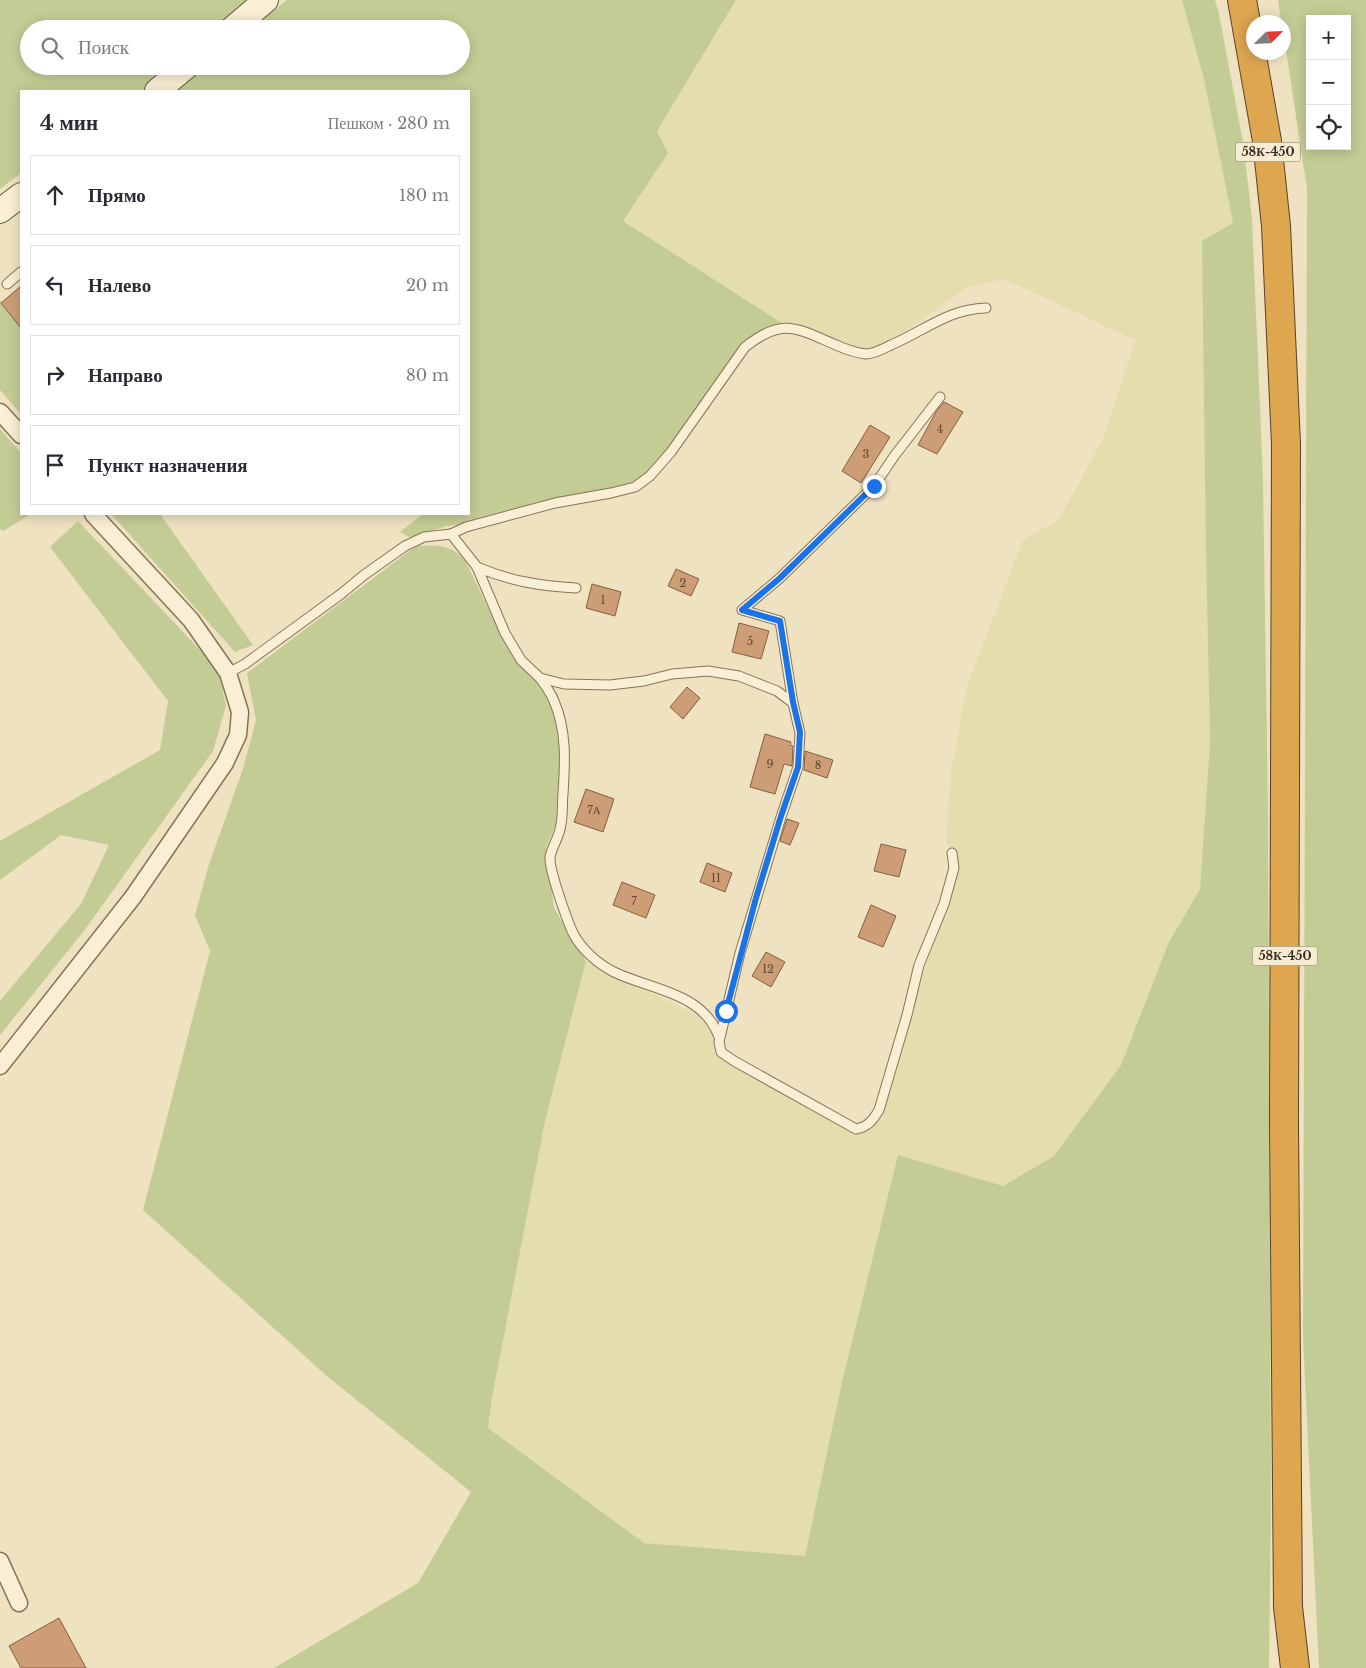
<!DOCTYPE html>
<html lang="ru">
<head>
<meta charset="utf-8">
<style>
	:root { --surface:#fff; --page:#f7f7f7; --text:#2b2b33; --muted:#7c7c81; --line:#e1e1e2 }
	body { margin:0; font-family:"Libre Baskerville",serif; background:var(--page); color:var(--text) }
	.controls { position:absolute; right:15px; top:15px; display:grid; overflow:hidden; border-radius:0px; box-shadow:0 2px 12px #0003 }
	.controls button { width:45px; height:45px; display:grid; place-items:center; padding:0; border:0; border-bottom:1px solid var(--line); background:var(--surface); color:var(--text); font:25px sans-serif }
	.compass { position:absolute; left:1246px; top:15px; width:45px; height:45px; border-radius:50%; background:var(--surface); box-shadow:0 2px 12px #0003; rotate:66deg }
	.stop { position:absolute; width:15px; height:15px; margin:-11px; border:4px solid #1a73e8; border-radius:50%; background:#fff }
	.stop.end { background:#1a73e8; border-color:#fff; box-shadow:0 1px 5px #0008 }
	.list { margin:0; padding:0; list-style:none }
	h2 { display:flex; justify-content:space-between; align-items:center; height:65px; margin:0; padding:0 20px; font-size:21px }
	h2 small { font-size:16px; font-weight:400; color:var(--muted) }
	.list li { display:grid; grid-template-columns:32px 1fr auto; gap:15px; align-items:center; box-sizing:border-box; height:80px; margin:0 10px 10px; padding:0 10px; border:1px solid var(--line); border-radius:0px }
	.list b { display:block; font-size:19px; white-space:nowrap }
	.list em { font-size:16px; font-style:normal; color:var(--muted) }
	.icon { flex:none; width:28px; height:28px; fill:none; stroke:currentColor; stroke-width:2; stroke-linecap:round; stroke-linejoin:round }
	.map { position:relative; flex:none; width:1366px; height:1668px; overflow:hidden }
	.search { position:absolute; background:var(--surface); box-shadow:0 2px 12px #0003; left:20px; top:20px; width:450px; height:55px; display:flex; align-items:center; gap:12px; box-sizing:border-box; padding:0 18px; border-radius:28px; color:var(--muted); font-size:19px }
	.panel { position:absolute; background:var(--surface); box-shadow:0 2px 12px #0003; left:20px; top:90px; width:450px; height:425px; border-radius:0px }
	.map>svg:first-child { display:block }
</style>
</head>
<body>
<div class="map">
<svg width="1366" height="1668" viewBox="0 0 1366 1668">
	<rect width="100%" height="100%" fill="#eee2c1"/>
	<polygon fill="#e4ddae" points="736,0 1182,0 1204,79 1233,223 1206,552 1210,742 1200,889 1168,944 1121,1065 1054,1156 1003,1186 898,1155 842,1382 805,1556 644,1543 488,1428 492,1398 545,1121 586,961 703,1018 713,1034 721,1058 855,1135 874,1125 957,870 946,839 951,772 967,686 1023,540 1059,520 1104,436 1135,340 1004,279 968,287 863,360 785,325 623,221 668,153 657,131"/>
	<g fill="#c4cc95" fill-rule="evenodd">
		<polygon points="0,0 255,0 222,29 29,29 29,66 178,66 148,91 21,91 21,173 0,189"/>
		<polygon points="287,0 736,0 657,131 668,153 623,221 785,325 755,334 644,479 613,490 468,524 446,526 411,538 400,532 423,514 469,514 469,91 168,91 200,66 461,66 461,29 249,29"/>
		<path d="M1182,0H1215L1219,14L1243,142L1252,218L1263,479L1268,815L1271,1506L1269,1668H274L418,1583L471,1492L328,1377L143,1210L210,951L195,915L209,864L243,769L256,720L247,673L416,546C437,545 450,544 465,560L507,647L551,700L562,759L556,824L546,848L554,908L586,961L545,1121L492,1398L488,1428L644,1543L805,1556L842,1382L898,1155L1003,1186L1054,1156L1121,1065L1168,944L1200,889L1210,742L1206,552L1202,241L1233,223L1204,79Z"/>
		<path d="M1278,0H1366V1668H1319L1303,1339L1307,189L1284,37V22H1281ZM1310,19H1347V146H1310Z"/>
		<polygon points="0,299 1,303 21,328 21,414 0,390"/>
		<polygon points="0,429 21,453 21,514 31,514 3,531 0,529"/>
		<polygon points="111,514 160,514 253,645 235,652"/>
		<polygon points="78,521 218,669 226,706 213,751 84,931 0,1035 0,1001 81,904 109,845 61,835 0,880 0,841 160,750 168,701 50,547"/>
	</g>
	<g fill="#cd9e76" stroke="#875e3e">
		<polygon points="21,286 21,328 1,303"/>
		<polygon points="944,402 963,412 937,454 918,445 936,412"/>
		<polygon points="870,425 890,437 861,483 842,471"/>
		<polygon points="676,569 699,579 691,596 668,586"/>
		<polygon points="592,584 621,592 615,616 586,608"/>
		<polygon points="739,623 769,631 761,659 732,652"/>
		<polygon points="687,687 700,698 683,719 670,707"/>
		<polygon points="765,734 791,742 790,745 793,746 792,766 784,764 775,794 750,787"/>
		<polygon points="805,751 833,760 827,778 804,770"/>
		<polygon points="586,789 614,799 603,832 574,822"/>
		<polygon points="787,819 799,823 790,845 780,841"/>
		<polygon points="881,844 906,850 899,877 874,871"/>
		<polygon points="707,863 732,873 725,892 700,882"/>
		<polygon points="622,882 655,895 646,918 613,905"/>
		<polygon points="871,905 896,916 883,947 858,937"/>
		<polygon points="766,952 785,962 771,987 752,976"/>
		<polygon points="59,1618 86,1668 21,1668 9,1646"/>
	</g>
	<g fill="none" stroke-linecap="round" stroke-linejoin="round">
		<defs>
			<g id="lane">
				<polyline points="7,284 21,272"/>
				<path d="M451,534L466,527L555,503L611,493L635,487L650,476L671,452L745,347C783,317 796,328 836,345C845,349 856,353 866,354C874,354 883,349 891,345C924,331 948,309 986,308"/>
				<path d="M477,567C510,581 540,586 576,588"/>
				<path d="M228,673L245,664L341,594L364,575L405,546L424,537L451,534L477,567L505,633L521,660L540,678L564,684L610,685L644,681L672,674L708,671L739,676L777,691L793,703L800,733L798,767L781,817L740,953L719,1042L721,1052L734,1061L856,1129C868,1127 873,1120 879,1110L907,1015L919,965L944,904L954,868L952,853"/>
				<path d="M540,678C545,685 551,693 554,701C567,731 565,762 563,794C562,804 563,815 561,824C560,836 552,846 550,857C549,870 567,920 573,933C581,949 598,964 614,972C651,990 703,992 719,1037"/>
				<polyline points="793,703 780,621 742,610 780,578 874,486 895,455 940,397"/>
			</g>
			<g id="street">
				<polyline points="0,412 21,435"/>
				<polyline points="0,1066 133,897 225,763 238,735 240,712 228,673 191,620 93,514"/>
				<polyline points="0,1561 19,1603"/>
			</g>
			<g id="secondary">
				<polyline points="232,29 266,0"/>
				<polyline points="157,91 187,66"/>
				<polyline points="0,211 21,195"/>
			</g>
			<polyline id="highway" points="1242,0 1267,141 1276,226 1286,444 1284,1123 1288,1607 1295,1668"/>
		</defs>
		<use href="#lane" stroke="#887358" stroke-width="11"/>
		<use href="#street" stroke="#887358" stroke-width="19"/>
		<use href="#secondary" stroke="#69543c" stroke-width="26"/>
		<use href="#highway" stroke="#55412d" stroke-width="30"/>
		<use href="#lane" stroke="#f9efd4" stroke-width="9"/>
		<use href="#street" stroke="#f9efd4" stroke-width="16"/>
		<use href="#secondary" stroke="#f9efd4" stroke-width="24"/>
		<use href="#highway" stroke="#dfa650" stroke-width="28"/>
	</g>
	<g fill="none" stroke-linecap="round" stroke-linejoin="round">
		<polyline stroke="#1a73e8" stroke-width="6" points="726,1011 756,898 781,816 798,767 800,732 793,702 780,621 742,610 780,578 874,486"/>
	</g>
	<g text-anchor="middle" stroke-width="4.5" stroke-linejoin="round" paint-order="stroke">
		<g font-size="11" fill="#5c4833">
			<text x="940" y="433">4</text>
			<text x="866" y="458">3</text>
			<text x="683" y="587">2</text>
			<text x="603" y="604">1</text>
			<text x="750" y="645">5</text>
			<text x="770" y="768">9</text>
			<text x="818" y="769">8</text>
			<text x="594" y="814">7А</text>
			<text x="716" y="882">11</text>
			<text x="634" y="905">7</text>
			<text x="768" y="973">12</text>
		</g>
		<g fill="#f5ecd1" stroke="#706553" stroke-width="1">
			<rect x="1235.5" y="142.5" width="65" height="19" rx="4"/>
			<rect x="1252.5" y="946.5" width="65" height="19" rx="4"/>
		</g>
		<g font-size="12" font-weight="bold" fill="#372b1d">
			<text x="1268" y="156">58К-450</text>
			<text x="1285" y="960">58К-450</text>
		</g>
	</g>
</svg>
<div class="controls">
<button>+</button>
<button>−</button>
<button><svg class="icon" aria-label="locate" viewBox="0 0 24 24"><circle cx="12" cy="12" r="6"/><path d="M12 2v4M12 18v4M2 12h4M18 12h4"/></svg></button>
</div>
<svg class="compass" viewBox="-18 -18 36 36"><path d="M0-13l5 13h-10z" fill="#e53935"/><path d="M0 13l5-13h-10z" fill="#7c7c81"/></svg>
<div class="stop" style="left:726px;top:1011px"></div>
<div class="stop end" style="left:874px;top:486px"></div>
<div class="search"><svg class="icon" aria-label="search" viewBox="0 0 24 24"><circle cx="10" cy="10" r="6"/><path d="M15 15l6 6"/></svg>Поиск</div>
<section class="panel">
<h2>4 мин<small>Пешком · 280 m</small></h2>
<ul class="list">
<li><svg class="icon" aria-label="ahead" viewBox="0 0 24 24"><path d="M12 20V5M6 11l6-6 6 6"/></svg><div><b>Прямо</b></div><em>180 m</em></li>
<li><svg class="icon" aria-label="left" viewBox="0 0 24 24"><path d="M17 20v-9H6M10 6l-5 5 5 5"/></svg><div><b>Налево</b></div><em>20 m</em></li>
<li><svg class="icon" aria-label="right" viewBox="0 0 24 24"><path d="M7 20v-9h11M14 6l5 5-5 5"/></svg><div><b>Направо</b></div><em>80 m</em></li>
<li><svg class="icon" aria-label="arrive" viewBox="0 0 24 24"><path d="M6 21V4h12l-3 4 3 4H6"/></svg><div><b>Пункт назначения</b></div></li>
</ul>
</section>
</div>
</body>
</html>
